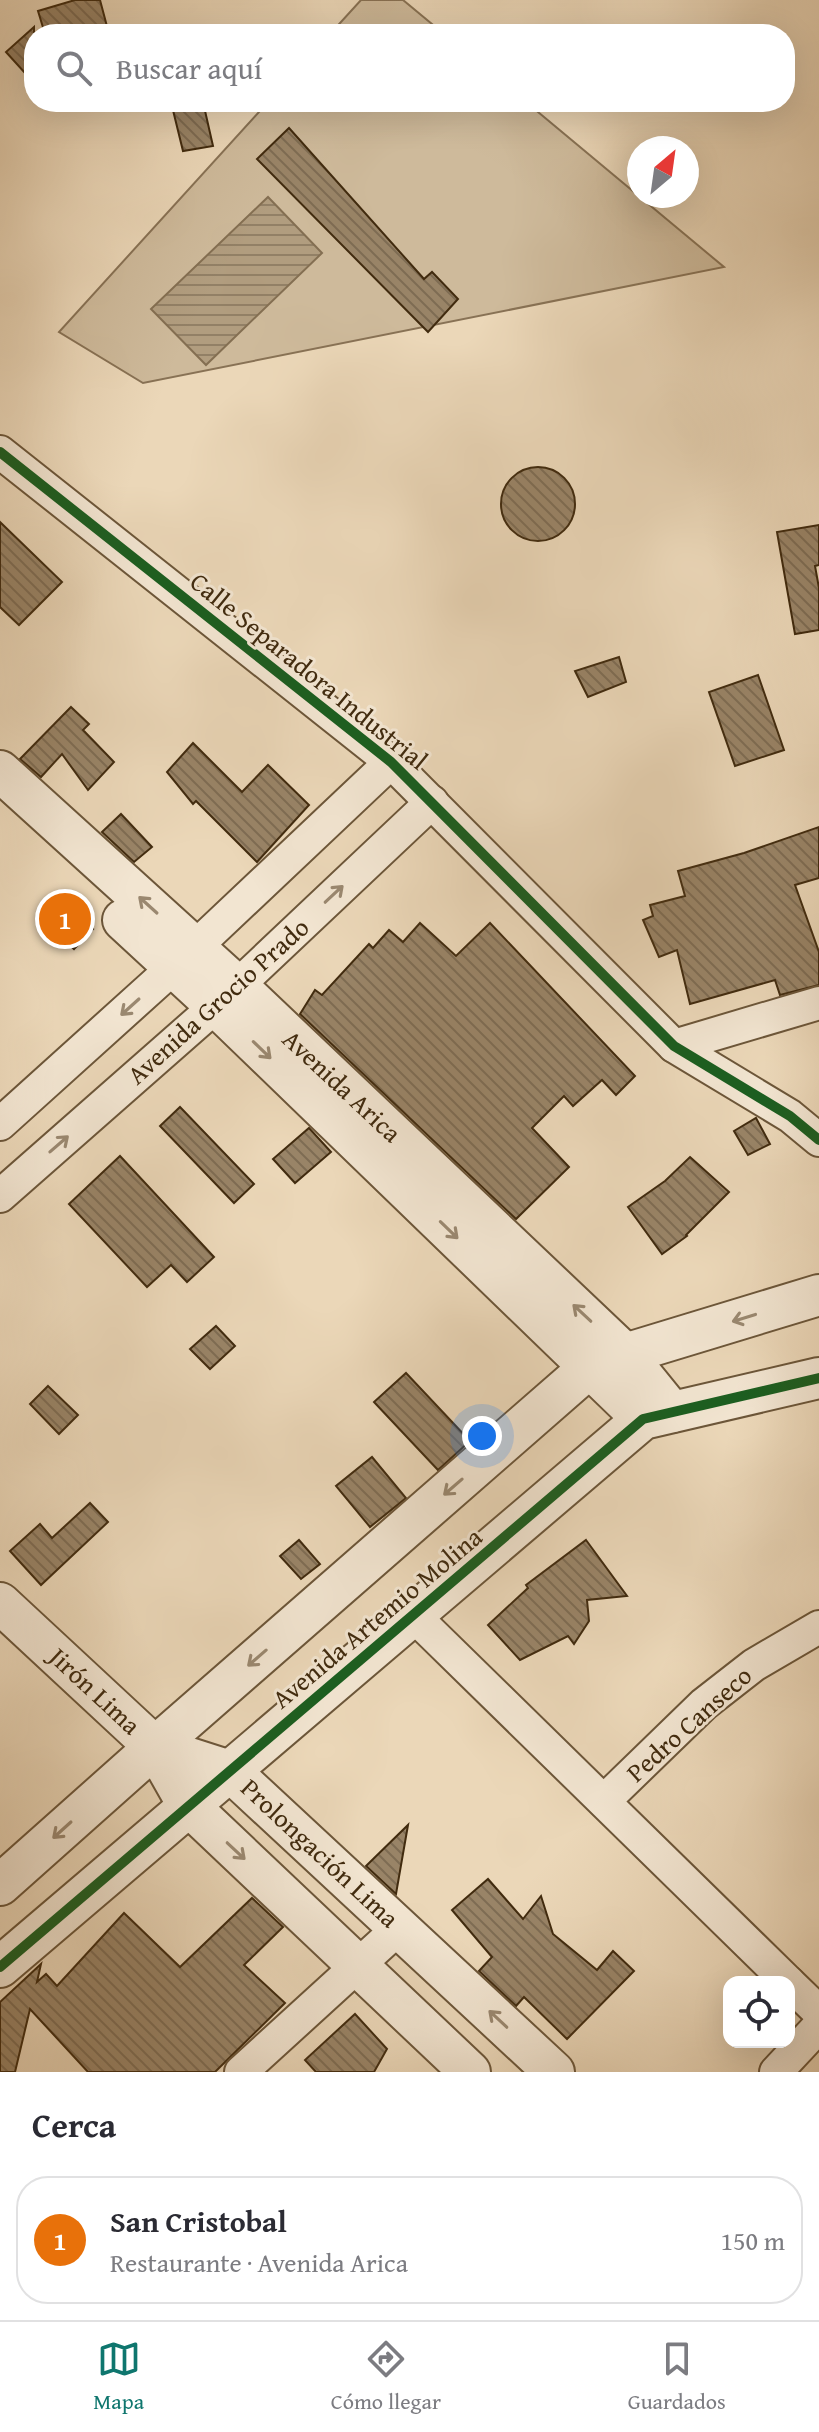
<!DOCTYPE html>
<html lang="es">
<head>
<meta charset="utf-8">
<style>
	:root { --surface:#fff; --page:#f7f7f7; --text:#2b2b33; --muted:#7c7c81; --line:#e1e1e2; --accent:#0f766e }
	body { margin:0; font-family:"Gentium Book Plus",serif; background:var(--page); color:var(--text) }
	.controls { position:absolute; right:24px; bottom:24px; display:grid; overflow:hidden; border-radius:16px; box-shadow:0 8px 32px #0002 }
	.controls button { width:72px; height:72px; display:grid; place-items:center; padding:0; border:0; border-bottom:2px solid var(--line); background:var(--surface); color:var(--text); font:40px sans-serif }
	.compass { position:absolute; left:627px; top:136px; width:72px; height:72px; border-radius:50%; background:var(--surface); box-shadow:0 8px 32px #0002; rotate:29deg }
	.you { position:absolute; left:482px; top:1436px; width:28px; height:28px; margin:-20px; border:6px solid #fff; border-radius:50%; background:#1a73e8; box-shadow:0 0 0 12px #1a73e833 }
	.badge { display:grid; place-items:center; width:52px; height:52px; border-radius:50%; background:var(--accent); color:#fff; font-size:26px; font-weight:700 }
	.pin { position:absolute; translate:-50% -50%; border:4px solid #fff; box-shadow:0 2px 8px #0006 }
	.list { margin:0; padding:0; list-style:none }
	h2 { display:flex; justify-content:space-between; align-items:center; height:104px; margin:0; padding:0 32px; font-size:34px }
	h2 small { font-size:26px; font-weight:400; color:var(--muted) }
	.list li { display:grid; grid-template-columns:52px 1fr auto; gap:24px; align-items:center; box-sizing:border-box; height:128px; margin:0 16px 16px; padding:0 16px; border:2px solid var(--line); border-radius:32px }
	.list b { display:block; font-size:30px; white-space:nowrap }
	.list p { margin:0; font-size:26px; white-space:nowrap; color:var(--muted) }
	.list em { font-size:26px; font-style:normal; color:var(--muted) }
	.icon { flex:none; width:44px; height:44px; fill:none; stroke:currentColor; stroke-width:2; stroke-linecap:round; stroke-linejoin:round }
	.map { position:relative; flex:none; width:819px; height:2072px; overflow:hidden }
	.search { position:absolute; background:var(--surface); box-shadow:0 8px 32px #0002; left:24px; right:24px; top:24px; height:88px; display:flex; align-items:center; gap:20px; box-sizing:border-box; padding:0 28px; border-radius:32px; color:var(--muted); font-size:30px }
	.sheet { height:248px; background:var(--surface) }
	nav { display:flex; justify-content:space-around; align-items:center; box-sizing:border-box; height:112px; border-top:2px solid var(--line); background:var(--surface); font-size:22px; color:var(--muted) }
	nav a { display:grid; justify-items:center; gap:4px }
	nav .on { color:var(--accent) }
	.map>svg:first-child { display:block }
</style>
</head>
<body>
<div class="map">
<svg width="819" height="2072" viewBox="0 0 819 2072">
	<defs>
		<pattern id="water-rules" width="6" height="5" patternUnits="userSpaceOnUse" patternTransform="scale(2)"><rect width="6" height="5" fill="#b19d7f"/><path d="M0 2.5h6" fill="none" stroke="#928066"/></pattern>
		<pattern id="building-back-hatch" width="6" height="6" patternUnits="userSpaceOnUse" patternTransform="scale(2)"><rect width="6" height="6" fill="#998467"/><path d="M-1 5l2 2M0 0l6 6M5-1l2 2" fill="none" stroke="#7e6c53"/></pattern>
	</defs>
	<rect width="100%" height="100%" fill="#ebd7b8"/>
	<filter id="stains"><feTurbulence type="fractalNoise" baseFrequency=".0025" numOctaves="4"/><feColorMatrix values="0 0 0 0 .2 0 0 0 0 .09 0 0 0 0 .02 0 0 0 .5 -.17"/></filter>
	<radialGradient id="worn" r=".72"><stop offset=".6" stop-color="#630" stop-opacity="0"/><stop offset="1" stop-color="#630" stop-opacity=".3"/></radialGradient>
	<g fill="#ceba9b" stroke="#887255" stroke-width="2">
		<polygon points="361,0 403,0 444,34 330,34"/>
		<polygon points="268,102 526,102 724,267 143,383 59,332"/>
	</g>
	<polygon fill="url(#water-rules)" stroke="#846f52" stroke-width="2" points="268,197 322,253 206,365 151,309"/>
	<g fill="url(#building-back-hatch)" stroke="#412b0f" stroke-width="2">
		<polygon points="75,0 100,0 109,34 45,34 38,11"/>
		<polygon points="34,27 34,83 6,52"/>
		<polygon points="171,102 203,102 213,146 183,151"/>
		<polygon points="289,128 424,279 432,272 458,299 428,332 257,159"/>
		<circle cx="538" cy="504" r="37"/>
		<polygon points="0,522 62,582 19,625 0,607"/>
		<polygon points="819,525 819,565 815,566 819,588 819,630 795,634 777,532"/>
		<polygon points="619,657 626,682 588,697 575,671"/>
		<polygon points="758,675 784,750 735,766 709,692"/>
		<polygon points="71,707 89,724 83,730 114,762 88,790 62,754 41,777 20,759"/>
		<polygon points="193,743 242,792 268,765 309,805 257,862 196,801 193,804 167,772"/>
		<polygon points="121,814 152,847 134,862 102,832"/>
		<polygon points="819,827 819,878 795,885 819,952 819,985 780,995 775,980 690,1004 677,950 659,957 643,920 653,916 650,905 685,896 678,871 744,853"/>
		<polygon points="56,895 93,929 74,949 37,916"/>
		<polygon points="420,923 456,956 490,923 635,1076 616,1095 602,1080 573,1106 564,1096 532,1128 569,1167 516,1219 300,1014 315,990 322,995 369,944 373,948 389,930 403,942"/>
		<polygon points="180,1107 254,1184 234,1203 160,1126"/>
		<polygon points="756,1118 770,1144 748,1155 734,1131"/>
		<polygon points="309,1128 331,1152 295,1183 273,1159"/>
		<polygon points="120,1156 214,1257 187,1282 171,1265 147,1287 69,1204"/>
		<polygon points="690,1157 729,1192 686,1235 687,1236 662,1254 628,1207 665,1181"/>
		<polygon points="216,1326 235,1346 210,1369 190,1349"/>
		<polygon points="406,1373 470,1441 438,1470 374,1402"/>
		<polygon points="48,1386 78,1415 59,1434 30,1404"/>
		<polygon points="372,1457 406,1498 370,1527 336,1486"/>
		<polygon points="90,1503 108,1522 41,1585 10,1551 40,1524 52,1538"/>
		<polygon points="299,1540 320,1564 301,1579 280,1556"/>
		<polygon points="586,1540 627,1596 587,1600 589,1621 574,1644 568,1636 520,1660 488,1625 528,1588 526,1585"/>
		<polygon points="408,1825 396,1894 366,1866"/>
		<polygon points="488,1879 523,1919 541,1896 553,1934 597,1970 613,1951 634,1971 567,2039 524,1997 516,2006 479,1971 492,1957 452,1910"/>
		<polygon points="252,1898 283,1927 244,1965 285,2003 215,2072 88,2072 30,2009 15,2072 0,2072 0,2002 41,1964 37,1982 46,1974 57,1986 124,1913 180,1967"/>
		<polygon points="355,2014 387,2049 374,2072 316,2072 305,2060"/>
	</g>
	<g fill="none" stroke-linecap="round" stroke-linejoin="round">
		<defs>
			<g id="minor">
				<polyline points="0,452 391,762 674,1046 790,1116 819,1140"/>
				<polyline points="674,1046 819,1003"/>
				<polyline points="0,1124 174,967 391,762"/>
				<polyline points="0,1196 216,1006 432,802"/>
				<polyline points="414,1616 788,1982"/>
				<polyline points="604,1801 704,1704 754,1665 819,1627"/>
				<polyline points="789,1983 819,2012"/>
				<polyline points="241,2072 400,1927"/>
				<polyline points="776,2072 819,2026"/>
			</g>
			<g id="tertiary">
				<polyline points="0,771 237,986 625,1354 672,1412"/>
				<polyline points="123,920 216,1006 643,1419"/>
				<polyline points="0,1603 155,1747 188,1805 470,2072"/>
				<polyline points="155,1747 230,1771 554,2072"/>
				<polyline points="0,1885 155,1747 590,1367 625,1354 819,1295"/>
				<polyline points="0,1967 643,1419 819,1378"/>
			</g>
		</defs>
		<use href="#minor" stroke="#6c5639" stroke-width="36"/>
		<use href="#tertiary" stroke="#6c5639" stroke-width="44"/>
		<use href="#minor" stroke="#f2e5d1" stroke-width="32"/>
		<use href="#tertiary" stroke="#f2e5d1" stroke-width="40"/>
		<defs>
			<g id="cycleway">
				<polyline points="0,452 391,762 674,1046 790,1116 819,1140"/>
				<polyline points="0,1967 643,1419 819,1378"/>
			</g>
		</defs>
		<use href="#cycleway" stroke="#f2e5d1" stroke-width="15"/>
		<use href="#cycleway" stroke="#1b5e20" stroke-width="10"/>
	</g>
	<defs><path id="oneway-shaft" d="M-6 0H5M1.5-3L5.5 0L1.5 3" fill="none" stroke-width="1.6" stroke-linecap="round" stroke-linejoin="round" transform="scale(2)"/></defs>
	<g stroke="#9a8870">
		<use href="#oneway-shaft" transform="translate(334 894) rotate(-43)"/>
		<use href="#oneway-shaft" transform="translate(148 905) rotate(-138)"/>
		<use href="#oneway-shaft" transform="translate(130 1007) rotate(138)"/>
		<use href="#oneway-shaft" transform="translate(262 1050) rotate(44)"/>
		<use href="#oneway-shaft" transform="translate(59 1144) rotate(-41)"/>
		<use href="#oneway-shaft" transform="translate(449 1230) rotate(44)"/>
		<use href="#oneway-shaft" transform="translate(582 1313) rotate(-137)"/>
		<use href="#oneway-shaft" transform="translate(744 1318) rotate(163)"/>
		<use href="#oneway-shaft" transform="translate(453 1487) rotate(139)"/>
		<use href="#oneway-shaft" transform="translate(257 1658) rotate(139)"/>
		<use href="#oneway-shaft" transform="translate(62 1830) rotate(138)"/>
		<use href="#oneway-shaft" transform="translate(236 1851) rotate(43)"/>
		<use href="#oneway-shaft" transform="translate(498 2019) rotate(-137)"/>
	</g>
	<g text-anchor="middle" stroke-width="6" stroke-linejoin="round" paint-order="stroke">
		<g font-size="26" fill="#412b0f" stroke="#f2e5d1">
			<text transform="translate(309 671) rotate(39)" y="9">Calle Separadora Industrial</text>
			<text transform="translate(218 1001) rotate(-42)" y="9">Avenida Grocio Prado</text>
			<text transform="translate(342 1086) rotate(43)" y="9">Avenida Arica</text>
			<text transform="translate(377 1618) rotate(-40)" y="9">Avenida Artemio Molina</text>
			<text transform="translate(95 1691) rotate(43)" y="9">Jirón Lima</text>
			<text transform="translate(689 1724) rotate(-42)" y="9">Pedro Canseco</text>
			<text transform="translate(320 1853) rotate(43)" y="9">Prolongación Lima</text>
		</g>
	</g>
	<rect width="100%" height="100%" filter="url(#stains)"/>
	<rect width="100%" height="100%" fill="url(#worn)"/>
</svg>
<div class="controls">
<button><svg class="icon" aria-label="locate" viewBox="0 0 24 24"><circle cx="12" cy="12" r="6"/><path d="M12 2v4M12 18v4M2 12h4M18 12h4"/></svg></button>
</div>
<svg class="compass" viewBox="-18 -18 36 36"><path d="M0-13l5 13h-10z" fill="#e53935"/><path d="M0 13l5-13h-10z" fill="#7c7c81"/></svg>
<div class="you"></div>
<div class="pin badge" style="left:65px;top:919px;background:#e8710a">1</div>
<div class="search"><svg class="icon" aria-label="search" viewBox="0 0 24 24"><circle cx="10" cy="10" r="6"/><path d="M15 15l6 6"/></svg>Buscar aquí</div>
</div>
<section class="sheet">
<h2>Cerca<small></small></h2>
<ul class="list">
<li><span class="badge" style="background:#e8710a">1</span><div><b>San Cristobal</b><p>Restaurante · Avenida Arica</p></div><em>150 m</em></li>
</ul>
</section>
<nav>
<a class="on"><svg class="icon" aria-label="map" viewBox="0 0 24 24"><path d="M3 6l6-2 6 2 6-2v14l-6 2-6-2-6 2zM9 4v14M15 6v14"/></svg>Mapa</a>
<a><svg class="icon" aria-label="directions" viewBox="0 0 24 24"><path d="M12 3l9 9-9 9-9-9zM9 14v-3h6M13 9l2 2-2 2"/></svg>Cómo llegar</a>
<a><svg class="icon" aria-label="saved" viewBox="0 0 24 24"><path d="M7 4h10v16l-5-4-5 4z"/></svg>Guardados</a>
</nav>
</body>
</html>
